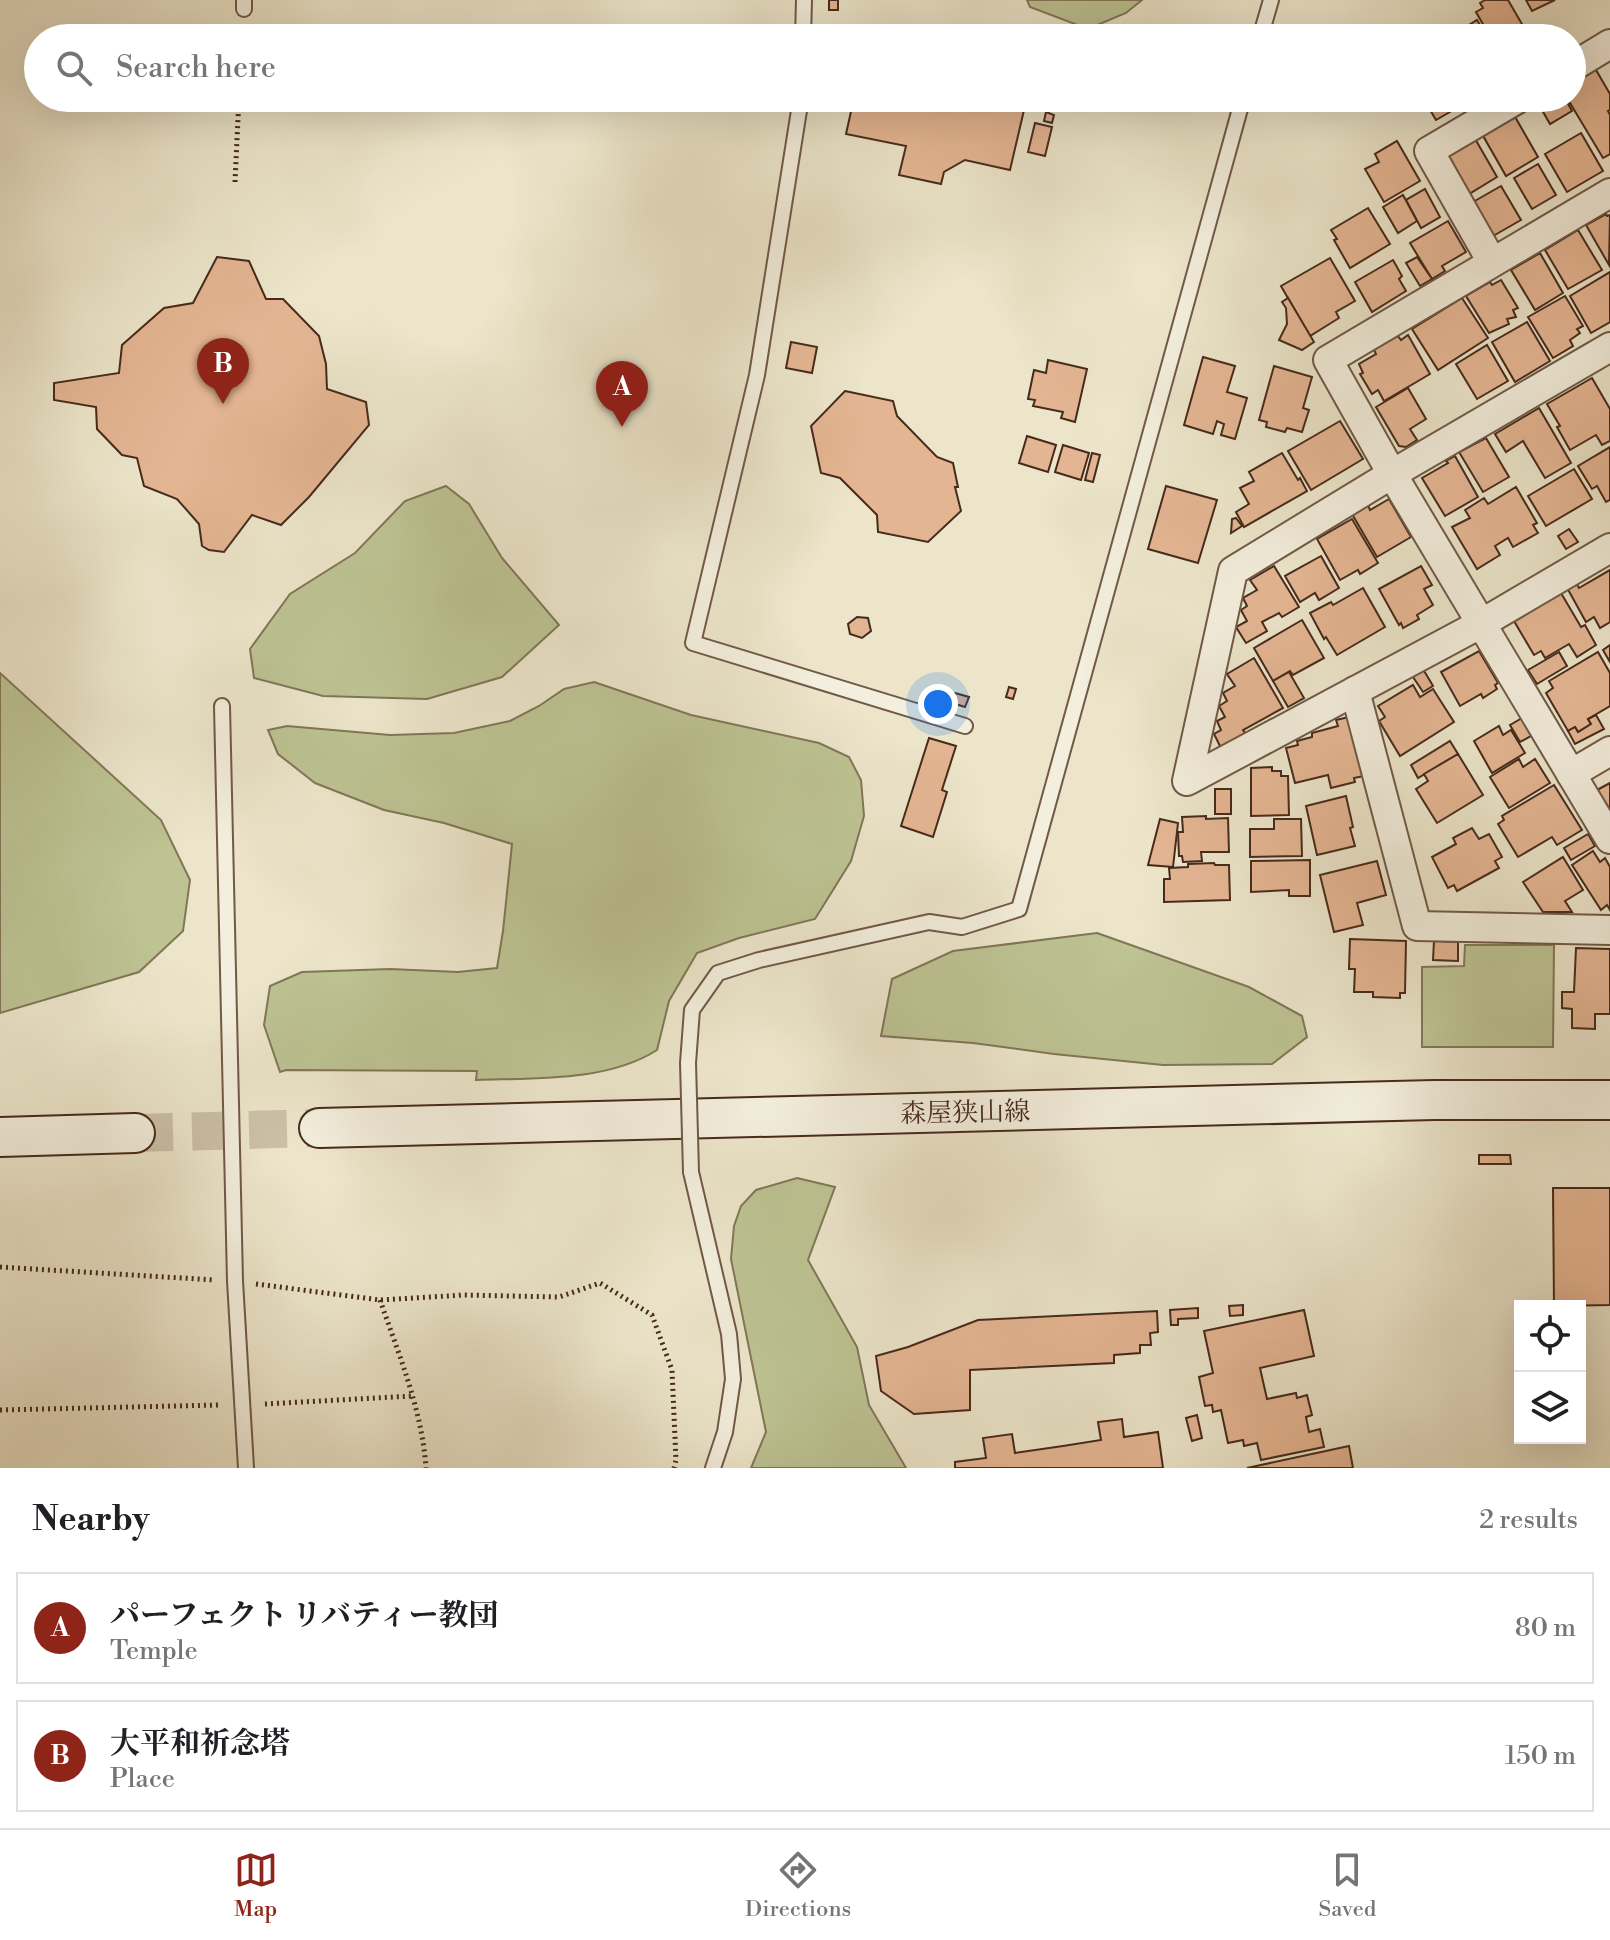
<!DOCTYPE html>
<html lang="en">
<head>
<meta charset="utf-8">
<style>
	:root { --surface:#fff; --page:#f6f6f6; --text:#202124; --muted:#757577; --line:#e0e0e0; --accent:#8f2418 }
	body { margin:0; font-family:"Libre Bodoni","Noto Serif JP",serif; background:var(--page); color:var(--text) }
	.controls { position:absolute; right:24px; bottom:24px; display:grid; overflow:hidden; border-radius:0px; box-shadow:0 8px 32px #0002 }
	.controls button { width:72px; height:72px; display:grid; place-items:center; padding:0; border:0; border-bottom:2px solid var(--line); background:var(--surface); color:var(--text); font:40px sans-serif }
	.you { position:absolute; left:938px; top:704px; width:28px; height:28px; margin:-20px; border:6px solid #fff; border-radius:50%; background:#1a73e8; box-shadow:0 0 0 12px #1a73e833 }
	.badge { display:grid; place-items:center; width:52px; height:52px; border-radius:50%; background:var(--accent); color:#fff; font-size:26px; font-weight:700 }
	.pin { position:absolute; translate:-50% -66px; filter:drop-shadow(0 2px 4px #0008) }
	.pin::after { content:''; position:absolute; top:42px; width:28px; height:24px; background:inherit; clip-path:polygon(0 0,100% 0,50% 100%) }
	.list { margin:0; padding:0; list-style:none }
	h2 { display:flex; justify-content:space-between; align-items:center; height:104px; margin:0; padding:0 32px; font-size:34px }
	h2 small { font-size:26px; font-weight:400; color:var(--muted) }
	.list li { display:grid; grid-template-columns:52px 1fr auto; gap:24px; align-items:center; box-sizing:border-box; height:112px; margin:0 16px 16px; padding:0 16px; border:2px solid var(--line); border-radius:0px }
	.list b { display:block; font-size:30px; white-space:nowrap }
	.list p { margin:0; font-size:26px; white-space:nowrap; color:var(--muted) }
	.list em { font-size:26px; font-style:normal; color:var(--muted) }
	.icon { flex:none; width:44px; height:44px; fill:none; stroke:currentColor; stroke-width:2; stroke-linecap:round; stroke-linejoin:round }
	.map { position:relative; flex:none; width:1610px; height:1468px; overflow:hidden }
	.search { position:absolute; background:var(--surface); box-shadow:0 8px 32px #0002; left:24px; right:24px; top:24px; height:88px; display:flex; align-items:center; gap:20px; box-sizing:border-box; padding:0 28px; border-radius:44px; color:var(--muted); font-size:30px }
	.sheet { height:360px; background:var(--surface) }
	nav { display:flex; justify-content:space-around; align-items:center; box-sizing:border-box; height:112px; border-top:2px solid var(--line); background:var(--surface); font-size:22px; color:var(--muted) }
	nav a { display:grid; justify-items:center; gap:4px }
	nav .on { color:var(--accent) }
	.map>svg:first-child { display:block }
</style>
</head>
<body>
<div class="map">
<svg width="1610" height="1468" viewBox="0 0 1610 1468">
	<rect width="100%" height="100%" fill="#ece5ca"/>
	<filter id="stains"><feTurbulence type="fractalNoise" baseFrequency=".0025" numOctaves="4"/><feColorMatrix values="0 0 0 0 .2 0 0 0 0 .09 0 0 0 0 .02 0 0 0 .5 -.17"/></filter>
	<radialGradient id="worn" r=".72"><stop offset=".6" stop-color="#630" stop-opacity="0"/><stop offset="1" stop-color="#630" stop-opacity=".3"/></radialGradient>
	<g fill="#bdc393" stroke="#827657" stroke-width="2">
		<polygon points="1027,0 1142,0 1126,13 1088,29 1030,7"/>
		<polygon points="446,486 469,504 502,558 559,625 502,677 427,699 323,696 254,678 250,649 290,594 355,553 405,501"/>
		<polygon points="0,673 161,820 190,880 183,931 139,972 0,1013"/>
		<path d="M594,682L691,715L819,743L849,757L861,780L864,816L851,861L815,919L739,938L697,953L669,1001L657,1050C607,1082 534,1078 476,1080L477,1071L286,1070L280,1072L264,1025L270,986L302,972L390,969L458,972L497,968L503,931L512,844L444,823L384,810L315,783L278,754L268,730L287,726L390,735L454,733L510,721L539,706L564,689Z"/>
		<polygon points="1097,933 1249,987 1302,1016 1307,1037 1272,1064 1163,1065 1054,1054 973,1043 881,1036 892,979 953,951"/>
		<polygon points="1465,945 1554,945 1553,1047 1422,1047 1422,967 1464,966"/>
		<polygon points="797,1178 835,1187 808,1260 857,1347 869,1405 906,1468 751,1468 766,1432 731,1259 734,1226 741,1206 756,1190"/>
	</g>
	<g fill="#e4b592" stroke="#462a1b" stroke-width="2">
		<rect x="829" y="0" width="9" height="10"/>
		<polygon points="1485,0 1508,0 1530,38 1491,38 1476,12 1483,8 1480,3"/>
		<polygon points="1526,0 1555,0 1532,11"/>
		<polygon points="1477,20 1488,38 1456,38 1463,34 1461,30"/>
		<polygon points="1596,70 1610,94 1610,110 1608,111 1610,115 1610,154 1603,158 1567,98 1572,98 1572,93 1576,91 1572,84"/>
		<rect x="824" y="98" width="7" height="11"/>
		<polygon points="854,98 969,98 1024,110 1010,170 965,160 944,172 941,184 899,175 906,146 846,134"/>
		<polygon points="1423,98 1474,98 1436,120"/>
		<polygon points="1547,98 1565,98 1572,111 1550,124 1538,103"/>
		<polygon points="1046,112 1054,115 1052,123 1044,121"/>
		<polygon points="1514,115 1538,157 1506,176 1482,134"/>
		<polygon points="1035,123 1052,127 1045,156 1028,152"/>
		<polygon points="1581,133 1603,171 1567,192 1545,154"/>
		<polygon points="1474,137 1497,177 1469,194 1447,157 1459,150 1457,147"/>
		<polygon points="1397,141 1420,181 1384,202 1365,169 1379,162 1375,154"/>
		<polygon points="1538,164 1556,195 1532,209 1514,178"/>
		<polygon points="1501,186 1521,220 1493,236 1473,202"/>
		<polygon points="1425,189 1440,217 1421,228 1406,200"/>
		<polygon points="1403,195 1417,221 1398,233 1383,207"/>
		<polygon points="1368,208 1390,244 1350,268 1334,240 1337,239 1331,230"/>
		<polygon points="1606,214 1607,216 1610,215 1609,265 1586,225"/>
		<polygon points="1448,221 1466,252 1442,266 1445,271 1432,279 1410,243"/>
		<polygon points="1578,230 1602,270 1568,289 1545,250"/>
		<polygon points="1540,253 1563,293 1535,310 1511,270"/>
		<polygon points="217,257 249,261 266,299 283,299 319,336 326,364 327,389 366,402 369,425 309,497 281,525 252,515 224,552 209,550 202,546 199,524 177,499 144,486 137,458 122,455 97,429 96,407 54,400 54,383 119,373 122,345 164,308 193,303"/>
		<polygon points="1417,257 1432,279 1420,286 1406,263"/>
		<polygon points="1330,258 1355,301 1336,312 1339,318 1310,336 1281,286"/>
		<polygon points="1393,260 1402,276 1399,279 1406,291 1372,312 1355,282"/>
		<polygon points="1610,272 1610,322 1591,333 1570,296"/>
		<polygon points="1501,280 1518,308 1513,310 1516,317 1507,319 1509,324 1489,333 1466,296 1490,282 1492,285"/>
		<polygon points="1565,296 1583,326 1577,329 1580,333 1570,340 1573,346 1553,358 1528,317"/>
		<polygon points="1288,298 1314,342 1302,350 1279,340 1287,324 1286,308 1282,302"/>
		<polygon points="1462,298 1488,338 1438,370 1412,329"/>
		<polygon points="1527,322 1550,361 1515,382 1492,342"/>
		<polygon points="1408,335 1430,374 1384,401 1378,390 1372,394 1360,374 1363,373 1359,364 1376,354 1374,350 1377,348 1398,336 1401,340"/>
		<polygon points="791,342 817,347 812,373 786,368"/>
		<polygon points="1487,345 1508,381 1477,399 1456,364"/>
		<polygon points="1203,357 1235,366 1227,392 1247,398 1235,439 1221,435 1224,424 1217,421 1213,434 1184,425"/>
		<polygon points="1048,360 1087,369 1075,422 1061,418 1063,412 1033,406 1035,400 1028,399 1034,370 1046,373"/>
		<polygon points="1274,366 1312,377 1303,408 1309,410 1302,432 1287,428 1285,432 1266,427 1267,422 1259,420"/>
		<polygon points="1592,378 1610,409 1610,441 1602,445 1596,435 1570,450 1557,427 1560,426 1547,404"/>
		<polygon points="1408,388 1426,419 1410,429 1417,440 1406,447 1399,446 1376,407"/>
		<polygon points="845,391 893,401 897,416 937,457 953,463 958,487 955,487 961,511 928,542 878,532 877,515 840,478 821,473 811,426"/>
		<polygon points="1539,408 1571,463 1545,478 1523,441 1506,452 1495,434"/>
		<polygon points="1340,421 1363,459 1311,490 1288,451"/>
		<polygon points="1027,436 1056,445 1048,472 1019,463"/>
		<polygon points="1486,438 1509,477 1483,492 1459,452"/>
		<polygon points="1063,445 1089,453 1081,480 1055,472"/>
		<polygon points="1610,447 1610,500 1606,502 1597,486 1592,489 1578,466"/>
		<polygon points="1092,453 1100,455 1093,482 1085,480"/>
		<polygon points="1282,453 1298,480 1300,478 1307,491 1244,527 1236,512 1249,504 1240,488 1254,481 1249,472"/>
		<polygon points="1455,456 1478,497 1445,516 1422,478 1448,463 1446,461"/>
		<polygon points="1574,469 1592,499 1546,526 1528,496"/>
		<polygon points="1166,486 1217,500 1198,563 1148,549"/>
		<polygon points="1516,487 1537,523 1533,525 1538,533 1513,547 1508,538 1495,546 1500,555 1477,569 1452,527 1470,518 1465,510 1484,498 1488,504"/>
		<polygon points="1389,499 1411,537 1377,557 1352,514 1368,505 1370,510"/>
		<polygon points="1236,518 1242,526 1231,533 1232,519"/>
		<polygon points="1352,519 1378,563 1360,574 1358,570 1340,580 1317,539"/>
		<polygon points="1569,529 1578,542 1566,549 1558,536"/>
		<polygon points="1321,556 1339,588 1319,600 1315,593 1300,602 1285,576"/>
		<polygon points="1274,566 1299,607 1282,617 1279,613 1262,622 1267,631 1246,643 1236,627 1247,621 1241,610 1247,606 1243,598 1257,590 1250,580"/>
		<polygon points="1421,566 1432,585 1424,589 1433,605 1417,615 1419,619 1403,628 1401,623 1399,625 1379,589"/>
		<polygon points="1610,570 1610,622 1600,628 1594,617 1586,622 1566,586 1575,581 1579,588"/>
		<polygon points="1363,588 1385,627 1337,655 1326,637 1324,639 1310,613 1331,602 1333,605"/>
		<polygon points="1561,593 1581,627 1585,625 1596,645 1577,657 1569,644 1545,658 1541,651 1534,655 1514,621"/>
		<polygon points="857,617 868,618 871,631 862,638 850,634 848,624"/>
		<polygon points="1302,620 1324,658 1293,675 1290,671 1273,681 1254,648"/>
		<polygon points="1610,645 1610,662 1603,650"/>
		<polygon points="1479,651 1498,683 1495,685 1497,689 1483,698 1481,694 1460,706 1441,672"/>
		<polygon points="1559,652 1567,666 1537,684 1528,670"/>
		<polygon points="1598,652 1610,673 1610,706 1588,719 1591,724 1578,732 1575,727 1568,731 1546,693 1553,688 1549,681"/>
		<polygon points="1254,658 1283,708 1243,730 1248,738 1223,752 1214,734 1221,730 1217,721 1225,717 1219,706 1227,701 1223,693 1235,686 1227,674"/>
		<polygon points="1423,669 1433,686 1423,692 1413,677"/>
		<polygon points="1289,672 1304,698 1288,707 1273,681"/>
		<polygon points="1413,685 1420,697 1433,689 1454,722 1400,756 1379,721 1385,717 1378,706"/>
		<polygon points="1009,687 1016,689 1013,699 1006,697"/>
		<polygon points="938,689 950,692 948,699 936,696"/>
		<polygon points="955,693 969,697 965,707 952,703"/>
		<polygon points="1596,715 1604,729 1575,744 1568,731 1575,727 1578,732 1591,724 1588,719"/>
		<polygon points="1349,717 1364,776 1354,778 1355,782 1331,788 1328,775 1295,783 1286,748 1298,745 1297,741 1312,737 1312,733 1338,726 1336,720"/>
		<polygon points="1522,718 1533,735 1520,742 1510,725"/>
		<polygon points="1499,726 1503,735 1511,730 1525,753 1492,773 1474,741"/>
		<polygon points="929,738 956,746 942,790 947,792 933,837 901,826"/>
		<polygon points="1450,741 1458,754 1418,778 1411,765"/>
		<polygon points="1458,754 1483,795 1437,823 1416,789 1428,781 1424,774"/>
		<polygon points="1519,759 1523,767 1535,759 1550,783 1509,808 1490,777"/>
		<polygon points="1272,767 1272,771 1281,771 1281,776 1288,776 1289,815 1251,816 1251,768"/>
		<polygon points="1610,783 1610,811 1597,790"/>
		<polygon points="1554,785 1582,830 1557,845 1552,837 1518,857 1498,824 1504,820 1502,816"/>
		<rect x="1215" y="789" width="16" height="25"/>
		<polygon points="1346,796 1353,827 1350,828 1355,846 1317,855 1306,806"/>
		<polygon points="1206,816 1206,819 1228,818 1229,852 1201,852 1202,861 1183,862 1182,856 1179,856 1178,832 1183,832 1182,817"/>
		<polygon points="1160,819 1178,823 1173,867 1148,865"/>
		<polygon points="1274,819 1301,819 1302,856 1250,857 1250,829 1274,829"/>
		<polygon points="1472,828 1479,839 1489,834 1502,857 1495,861 1499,868 1457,891 1454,885 1448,888 1432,857 1456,844 1453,838"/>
		<polygon points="1588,834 1595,846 1571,860 1564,848"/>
		<polygon points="1593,851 1600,862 1605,858 1610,867 1610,910 1607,905 1601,910 1572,865"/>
		<polygon points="1563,857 1583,890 1565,901 1572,912 1543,912 1523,882"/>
		<polygon points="1310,860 1310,896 1289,896 1289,890 1251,892 1251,861"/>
		<polygon points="1377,861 1386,895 1357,903 1363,925 1334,932 1320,875"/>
		<polygon points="1214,863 1215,865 1229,865 1230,900 1164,902 1164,879 1170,879 1169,868 1188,867 1188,864"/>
		<polygon points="1350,939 1406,941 1405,993 1400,993 1400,998 1373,997 1373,992 1354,992 1355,969 1349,969"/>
		<polygon points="1434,941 1458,942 1458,961 1433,960"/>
		<polygon points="1576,948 1610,949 1610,1014 1595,1014 1595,1029 1572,1028 1572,1009 1562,1008 1562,992 1574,992"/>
		<polygon points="1479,1155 1510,1155 1511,1164 1479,1164"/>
		<polygon points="1553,1188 1610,1188 1610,1305 1554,1306"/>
		<polygon points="1243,1305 1243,1315 1230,1316 1229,1306"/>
		<polygon points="1198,1308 1198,1318 1178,1319 1178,1325 1171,1325 1170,1310"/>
		<polygon points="1304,1310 1314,1356 1260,1368 1267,1399 1296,1393 1297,1398 1307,1395 1312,1415 1306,1417 1309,1432 1320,1429 1324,1447 1261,1460 1257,1443 1244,1446 1243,1440 1228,1443 1221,1410 1213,1412 1212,1405 1205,1406 1199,1377 1213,1373 1204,1331"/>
		<polygon points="1157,1311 1158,1332 1150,1333 1151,1345 1140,1345 1140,1353 1114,1355 1114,1363 970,1370 970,1410 914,1414 881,1391 876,1356 908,1347 978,1320"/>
		<polygon points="1197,1415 1202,1438 1192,1441 1186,1418"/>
		<polygon points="1122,1419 1124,1437 1158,1432 1163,1468 955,1468 955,1462 986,1458 983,1438 1012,1434 1015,1453 1063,1446 1101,1440 1098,1422"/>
		<polygon points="1349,1446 1353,1468 1247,1468"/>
	</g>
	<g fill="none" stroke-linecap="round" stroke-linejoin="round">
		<polyline stroke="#cbc0a7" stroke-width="38" stroke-dasharray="38 19" stroke-linecap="butt" points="135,1133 319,1128"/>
		<defs>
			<g id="lane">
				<polyline points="244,9 244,0"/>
				<polyline points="803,38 804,0"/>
				<polyline points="1260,38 1271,0"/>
				<polyline points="801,98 757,375 693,643 965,726"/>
				<polyline points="222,706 235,1281 246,1468"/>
				<polyline points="688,1063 692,1010 718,973 759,960 929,922 962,927 1019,909 1243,98"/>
				<polyline points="691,1172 729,1334 733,1379 725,1432 713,1468"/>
			</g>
			<g id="street">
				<polyline points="1572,67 1610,44"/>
				<polyline points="1610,193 1328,360 1392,474 1610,839"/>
				<polyline points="1492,262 1429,151 1519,98"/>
				<polyline points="1610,347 1392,474 1233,571 1187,781 1484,622 1610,548"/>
				<polyline points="1355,691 1417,926 1610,930"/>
				<polyline points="1571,774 1610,751"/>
			</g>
			<g id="secondary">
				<polyline points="319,1128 1434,1100 1610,1100"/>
				<polyline points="0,1137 135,1133"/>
			</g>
		</defs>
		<use href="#lane" stroke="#705947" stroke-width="18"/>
		<use href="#street" stroke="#705947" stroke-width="32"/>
		<use href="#secondary" stroke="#462a1b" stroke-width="42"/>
		<g stroke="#462a1b" stroke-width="5" stroke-dasharray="2 4" stroke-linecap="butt">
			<polyline points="235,182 239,98"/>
			<polyline points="0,1267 215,1280"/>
			<polyline points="256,1284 380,1300 464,1295 559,1297 600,1283 652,1315 672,1370 676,1460 674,1468"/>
			<path d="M380,1300C399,1355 422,1410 426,1468"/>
			<polyline points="265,1404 412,1396"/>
			<polyline points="0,1410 219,1405"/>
		</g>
		<use href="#lane" stroke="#f3eedd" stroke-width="14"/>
		<use href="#street" stroke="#f3eedd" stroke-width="28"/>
		<use href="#secondary" stroke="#f3eedd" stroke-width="38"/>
		<defs>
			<polyline id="lane-bridge" points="688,1063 691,1172"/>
		</defs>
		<use href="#lane-bridge" stroke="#705947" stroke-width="18" stroke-linecap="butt"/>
		<use href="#lane-bridge" stroke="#f3eedd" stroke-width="14"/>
	</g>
	<g text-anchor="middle" stroke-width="6" stroke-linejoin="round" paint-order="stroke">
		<g font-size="26" fill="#462a1b" stroke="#f3eedd">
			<text transform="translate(965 1112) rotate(-1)" y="9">森屋狭山線</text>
		</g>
	</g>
	<rect width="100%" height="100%" filter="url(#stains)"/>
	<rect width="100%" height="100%" fill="url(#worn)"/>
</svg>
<div class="controls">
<button><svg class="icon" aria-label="locate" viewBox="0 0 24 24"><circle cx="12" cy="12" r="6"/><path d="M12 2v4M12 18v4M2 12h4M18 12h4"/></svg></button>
<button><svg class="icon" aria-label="layers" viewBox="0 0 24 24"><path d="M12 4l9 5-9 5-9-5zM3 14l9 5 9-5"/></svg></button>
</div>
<div class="you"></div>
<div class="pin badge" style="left:622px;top:427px">A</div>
<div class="pin badge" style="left:223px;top:404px">B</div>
<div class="search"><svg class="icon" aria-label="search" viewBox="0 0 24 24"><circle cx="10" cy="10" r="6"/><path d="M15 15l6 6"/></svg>Search here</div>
</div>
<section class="sheet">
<h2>Nearby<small>2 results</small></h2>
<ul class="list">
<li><span class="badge">A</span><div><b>パーフェクト リバティー教団</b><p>Temple</p></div><em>80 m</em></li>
<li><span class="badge">B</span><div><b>大平和祈念塔</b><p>Place</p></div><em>150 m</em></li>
</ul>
</section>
<nav>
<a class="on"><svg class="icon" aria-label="map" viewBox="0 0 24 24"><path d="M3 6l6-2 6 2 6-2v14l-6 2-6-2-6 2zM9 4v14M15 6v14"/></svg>Map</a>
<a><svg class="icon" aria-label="directions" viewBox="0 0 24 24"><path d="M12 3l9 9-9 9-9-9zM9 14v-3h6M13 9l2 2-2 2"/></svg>Directions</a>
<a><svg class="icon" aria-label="saved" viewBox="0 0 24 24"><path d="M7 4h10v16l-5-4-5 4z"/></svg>Saved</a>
</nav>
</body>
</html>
